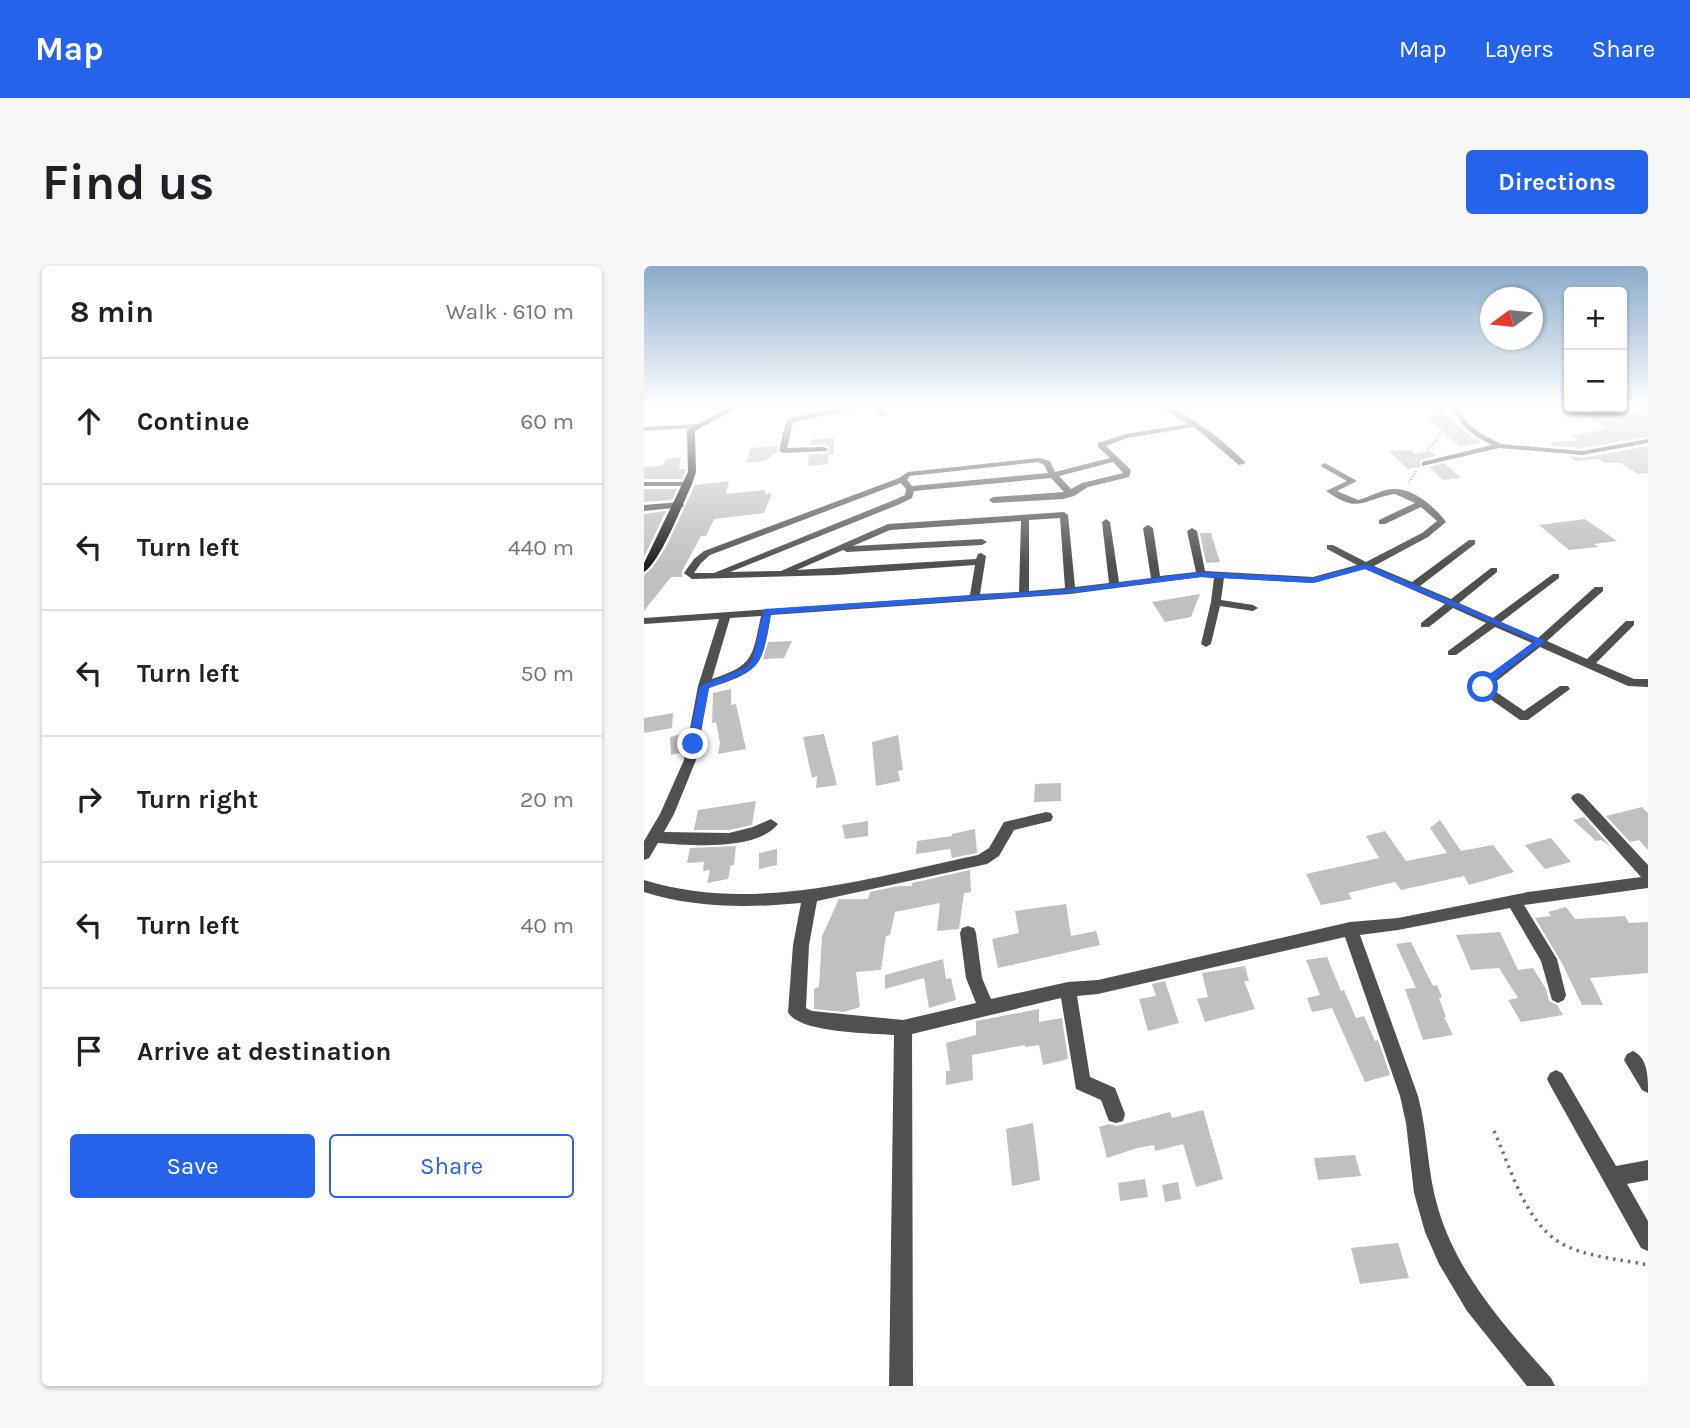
<!DOCTYPE html>
<html lang="en">
<head>
<meta charset="utf-8">
<style>
	:root { --surface:#fff; --page:#f6f6f6; --text:#202124; --muted:#757577; --line:#e0e0e0; --accent:#2563eb }
	body { margin:0; font-family:Karla,sans-serif; background:var(--page); color:var(--text) }
	.controls { position:absolute; right:21px; top:21px; display:grid; overflow:hidden; border-radius:7px; box-shadow:0 2px 5px #0004 }
	.controls button { width:63px; height:63px; display:grid; place-items:center; padding:0; border:0; border-bottom:2px solid var(--line); background:var(--surface); color:var(--text); font:35px sans-serif }
	.compass { position:absolute; left:836px; top:21px; width:63px; height:63px; border-radius:50%; background:var(--surface); box-shadow:0 2px 5px #0004; rotate:255deg }
	.stop { position:absolute; width:21px; height:21px; margin:-16px; border:5px solid #2563eb; border-radius:50%; background:#fff }
	.stop.end { background:#2563eb; border-color:#fff; box-shadow:0 2px 7px #0008 }
	.list { margin:0; padding:0; list-style:none }
	h2 { display:flex; justify-content:space-between; align-items:center; height:91px; margin:0; padding:0 28px; font-size:30px }
	h2 small { font-size:23px; font-weight:400; color:var(--muted) }
	.list li { display:grid; grid-template-columns:46px 1fr auto; gap:21px; align-items:center; box-sizing:border-box; height:126px; padding:0 28px; border-top:2px solid var(--line) }
	.list b { display:block; font-size:26px; white-space:nowrap }
	.list em { font-size:23px; font-style:normal; color:var(--muted) }
	.actions { display:flex; gap:14px; padding:21px 28px }
	.actions a { flex:1; padding:16px 0; border:2px solid var(--accent); border-radius:7px; text-align:center; font-size:24px; color:var(--accent) }
	.actions .main { background:var(--accent); color:#fff }
	.icon { flex:none; width:38px; height:38px; fill:none; stroke:currentColor; stroke-width:2; stroke-linecap:round; stroke-linejoin:round }
	.map { position:relative; flex:none; width:1004px; height:1120px; overflow:hidden; border-radius:7px }
	header { display:flex; align-items:center; gap:42px; box-sizing:border-box; height:98px; padding:0 35px; background:var(--accent); color:#fff }
	header strong { font-size:33px }
	nav { display:flex; gap:38px; margin-inline-start:auto; font-size:24px }
	.intro { display:flex; align-items:center; justify-content:space-between; box-sizing:border-box; height:168px; padding:0 42px }
	h1 { margin:0; font-size:49px }
	.button { padding:18px 32px; border-radius:7px; background:var(--accent); color:#fff; font-size:24px; font-weight:700 }
	main { display:flex; gap:42px; padding:0 42px }
	aside { flex:1; background:var(--surface); border-radius:7px; box-shadow:0 2px 5px #0004 }
	.map>svg:first-child { display:block }
</style>
</head>
<body>
<header>
<strong>Map</strong>
<nav><a>Map</a><a>Layers</a><a>Share</a></nav>
</header>
<div class="intro"><h1>Find us</h1><a class="button">Directions</a></div>
<main>
<aside>
<h2>8 min<small>Walk · 610 m</small></h2>
<ul class="list">
<li><svg class="icon" aria-label="ahead" viewBox="0 0 24 24"><path d="M12 20V5M6 11l6-6 6 6"/></svg><div><b>Continue</b></div><em>60 m</em></li>
<li><svg class="icon" aria-label="left" viewBox="0 0 24 24"><path d="M17 20v-9H6M10 6l-5 5 5 5"/></svg><div><b>Turn left</b></div><em>440 m</em></li>
<li><svg class="icon" aria-label="left" viewBox="0 0 24 24"><path d="M17 20v-9H6M10 6l-5 5 5 5"/></svg><div><b>Turn left</b></div><em>50 m</em></li>
<li><svg class="icon" aria-label="right" viewBox="0 0 24 24"><path d="M7 20v-9h11M14 6l5 5-5 5"/></svg><div><b>Turn right</b></div><em>20 m</em></li>
<li><svg class="icon" aria-label="left" viewBox="0 0 24 24"><path d="M17 20v-9H6M10 6l-5 5 5 5"/></svg><div><b>Turn left</b></div><em>40 m</em></li>
<li><svg class="icon" aria-label="arrive" viewBox="0 0 24 24"><path d="M6 21V4h12l-3 4 3 4H6"/></svg><div><b>Arrive at destination</b></div></li>
</ul>
<div class="actions"><a class="main">Save</a><a>Share</a></div>
</aside>
<div class="map">
<svg width="1004" height="1120" viewBox="0 0 1004 1120">
	<rect width="100%" height="100%" fill="#fff"/>
	<g fill="#c0c0c0">
		<polygon points="930,142 971,142 978,146 1004,142 1004,171 938,182 910,180 905,177 934,174 927,169 966,163"/>
		<polygon points="800,148 828,171 837,176 816,181 781,150"/>
		<polygon points="190,172 190,188 184,189 184,198 164,200 165,188 183,188 186,182 180,178 166,179 166,174"/>
		<polygon points="134,180 133,186 120,195 102,197 107,182"/>
		<polygon points="1004,180 1004,207 994,208 977,197 960,197 955,193 931,195 924,190 938,192"/>
		<polygon points="768,184 771,188 786,185 792,190 776,194 776,201 764,203 745,185"/>
		<polygon points="37,191 35,203 41,203 41,205 38,213 0,213 0,201 14,200 20,198 21,193"/>
		<polygon points="800,197 817,212 799,214 785,201"/>
		<polygon points="85,215 82,228 121,224 121,228 128,227 120,247 70,253 62,270 57,270 38,305 38,311 27,311 0,345 0,309 8,302 22,281 51,219"/>
		<polygon points="0,223 33,223 28,234 0,236"/>
		<polygon points="22,245 0,291 0,248"/>
		<polygon points="941,253 973,275 950,278 954,281 925,284 895,259"/>
		<polygon points="556,267 567,267 576,296 562,297"/>
		<polygon points="556,328 547,351 521,356 508,336"/>
		<polygon points="148,375 140,392 119,393 124,376"/>
		<polygon points="87,423 87,439 92,438 102,483 74,488 76,477 72,456 68,457 69,427"/>
		<polygon points="29,447 28,462 0,467 0,452"/>
		<polygon points="42,467 39,486 27,489 26,471"/>
		<polygon points="180,468 193,519 172,522 173,510 168,512 159,471"/>
		<polygon points="254,469 259,504 254,505 256,515 232,520 228,476"/>
		<polygon points="417,517 417,535 390,536 391,518"/>
		<polygon points="112,535 108,559 85,564 50,564 54,544"/>
		<polygon points="998,541 1004,547 1004,584 995,574 986,576 962,550"/>
		<polygon points="940,551 967,581 957,574 952,575 929,554"/>
		<polygon points="796,554 817,585 849,579 870,606 825,619 820,610 757,624 751,616 704,627 708,633 677,639 662,608 735,592 722,570 741,565 762,595 803,587 786,562"/>
		<polygon points="224,555 224,570 201,573 198,559"/>
		<polygon points="331,563 333,587 308,592 306,583 272,588 273,575 308,570 308,568"/>
		<polygon points="907,572 927,596 901,603 881,579"/>
		<polygon points="92,580 90,599 87,599 84,613 63,617 66,604 59,605 60,596 43,597 46,582"/>
		<polygon points="133,583 133,599 115,603 115,587"/>
		<polygon points="326,604 327,626 320,627 315,663 293,665 296,637 251,646 246,669 242,670 237,704 212,706 216,741 200,746 170,743 170,723 175,721 178,670 195,633 224,633 226,626 254,620 268,620 268,617"/>
		<polygon points="422,638 427,670 452,665 456,679 354,702 348,673 375,667 371,645"/>
		<polygon points="922,641 931,653 981,650 985,657 1004,656 1004,707 946,712 959,739 938,739 919,699 891,652 907,650 904,646"/>
		<polygon points="856,666 874,704 889,702 902,723 905,735 913,739 919,749 877,756 864,734 874,732 855,702 827,704 812,669"/>
		<polygon points="767,676 789,720 793,719 798,731 795,732 802,751 800,751 809,769 779,774 761,723 772,722 752,678"/>
		<polygon points="683,691 697,725 700,724 712,752 720,750 731,775 734,774 746,809 721,816 688,742 668,746 663,732 676,729 662,694"/>
		<polygon points="299,693 302,713 307,712 312,734 285,742 280,712 241,723 241,709"/>
		<polygon points="601,700 605,715 600,715 611,743 561,756 553,733 564,731 558,707"/>
		<polygon points="521,715 535,757 504,765 495,733 512,730 508,718"/>
		<polygon points="395,743 395,756 418,752 424,793 399,799 395,779 381,781 381,779 328,789 329,814 302,819 302,805 306,805 302,777 332,769 332,755"/>
		<polygon points="559,844 579,913 552,921 539,878 511,885 510,879 493,882 463,892 455,861 465,858 473,860 526,846 528,852"/>
		<polygon points="389,857 396,914 368,920 362,863"/>
		<polygon points="711,889 717,910 674,914 670,892"/>
		<polygon points="501,913 504,931 476,935 474,917"/>
		<polygon points="534,916 537,933 521,936 518,919"/>
		<polygon points="754,977 765,1012 716,1018 707,982"/>
	</g>
	<g fill="none" stroke-linecap="round" stroke-linejoin="round">
		<g stroke="#727272" stroke-width="2" stroke-dasharray="1 2" stroke-linecap="butt">
			<polyline points="784,184 806,157"/>
			<polyline points="765,216 773,204"/>
		</g>
		<path stroke="#727272" stroke-width="3.5" stroke-dasharray="2.5 5" stroke-linecap="butt" d="M850,865C866,900 880,954 915,976C939,991 976,993 1004,999"/>
		<g fill="#505050" fill-rule="evenodd">
			<polygon points="201,142 218,142 149,156 143,182 180,181 184,183 183,185 139,187 135,185 143,152"/>
			<polygon points="228,142 236,142 245,148 238,150"/>
			<path d="M518,142C542,142 585,180 602,197L595,199L550,161L483,172L462,180L487,204L485,211L444,221L430,230L419,233L349,237L345,234L349,231L420,226L407,212L270,225L268,232L256,238L86,306L137,305L244,258L420,246L424,249L431,321L465,317L458,256L462,253L466,256L475,316L507,312L499,262L504,259L509,262L516,310L552,306L543,265L548,262L553,265L561,305L669,311L713,299L683,283V279H689L722,296L778,267L793,255L777,241L741,258H735V254L771,237L751,228C718,233 716,249 682,225L703,215L678,201L677,199L681,197L713,215L693,225L714,234C726,231 739,222 752,223C770,223 792,242 802,256L784,271L730,300L768,316L825,274H831V278L776,320L807,333L847,302H853V306L815,337L849,352L909,308H915V312L857,356L894,372L951,321H959V325L903,375L943,393L982,355H990V359L952,397L990,413H1004V421L984,420L896,381L845,421L880,445L916,420H924L926,423L884,454H876L836,426L833,419L888,377L851,361L812,389H804V385L842,357L809,342L785,361H777V357L801,338L721,303L669,317L580,312L577,334L609,339L614,342L609,345L576,340L567,378L562,381L557,378L567,336L570,312L557,311L426,328L127,349C118,402 116,405 65,422L52,494L30,548L20,566L85,567L109,561L127,553L134,558C112,586 45,579 14,577L5,592L0,594V575L16,548L40,494L54,420L75,353L0,358V352L326,329L331,299L192,309L48,313L40,307L50,293L60,285L255,212L264,206L395,192L406,195L411,206L466,192L454,181V177L482,168L544,158ZM394,196L400,199L404,207L268,220L263,214L266,210ZM469,196L479,207L438,217L427,223L415,210ZM257,217L262,223L261,229L250,234L70,307H50L57,297L66,289ZM416,252L421,322L385,325V254ZM377,255L375,326L336,328L342,290L337,287L334,288L332,293L153,304L199,284L203,286L338,279L343,276L338,273L209,280L246,264ZM117,350C108,392 110,399 68,413L86,352Z"/>
			<path d="M808,142H815L821,155L836,167L857,178L938,185L1004,173V177L938,189L855,182L778,200V196L848,179C829,170 817,161 808,142Z"/>
			<polygon points="53,158 53,162 50,162 0,165 0,161"/>
			<polygon points="0,216 44,216 48,218 44,220 0,220"/>
			<polygon points="36,236 40,239 39,241 0,245 0,239"/>
			<path d="M934,527L939,529L1004,599V622L880,639L913,693L922,729L920,734L914,737L908,734L897,695L866,642L754,664L716,669L774,830C784,867 783,906 794,942C813,1008 862,1062 907,1112L911,1120H883L823,1045L795,998L781,966L770,927L762,857L756,830L701,671L454,728L433,730L446,811L471,822L481,848L479,855L472,857L465,855L457,834L432,823L417,732L268,768L269,1120H245L250,769C227,767 154,767 144,746L149,679L157,637C106,642 49,642 0,626V614C110,648 226,612 334,589L345,582L360,556L402,546L407,547L409,551L407,555L370,564L355,590L343,598L173,635L165,679L162,742L168,745L259,754L332,737L322,712L316,667L318,662L324,660L330,662L332,667L338,712L347,733L424,716L454,714L706,656L754,652L884,626L997,611L929,535L927,532L929,529Z"/>
			<path d="M989,785C1004,792 1004,811 1004,827L998,824L980,794L983,788Z"/>
			<polygon points="912,804 918,807 972,900 1004,894 1004,914 983,918 1004,955 1004,985 997,982 906,819 903,813 906,807"/>
		</g>
		<path fill="#1d1d1d" fill-rule="evenodd" d="M84,142H93L51,165L52,206L48,218C39,237 16,297 0,306V297L44,206L43,164Z"/>
	</g>
	<linearGradient id="sky" x2="0" y2="1"><stop stop-color="#8aabca"/><stop offset="0.47" stop-color="#fff"/><stop offset="1" stop-color="#fff" stop-opacity="0"/></linearGradient>
	<rect width="1004" height="299" fill="url(#sky)"/>
	<path fill="#2563eb" d="M722,298L901,375L844,418L843,423H836V415L891,375L721,303L669,317L557,311L426,327L127,348C115,406 120,400 65,422L54,478L49,482L44,478L56,420L103,401L109,391L120,343L426,323L557,306L669,312Z"/>
</svg>
<div class="controls">
<button>+</button>
<button>−</button>
</div>
<svg class="compass" viewBox="-18 -18 36 36"><path d="M0-13l5 13h-10z" fill="#e53935"/><path d="M0 13l5-13h-10z" fill="#757577"/></svg>
<div class="stop" style="left:839px;top:421px"></div>
<div class="stop end" style="left:49px;top:478px"></div>
</div>
</main>
</body>
</html>
